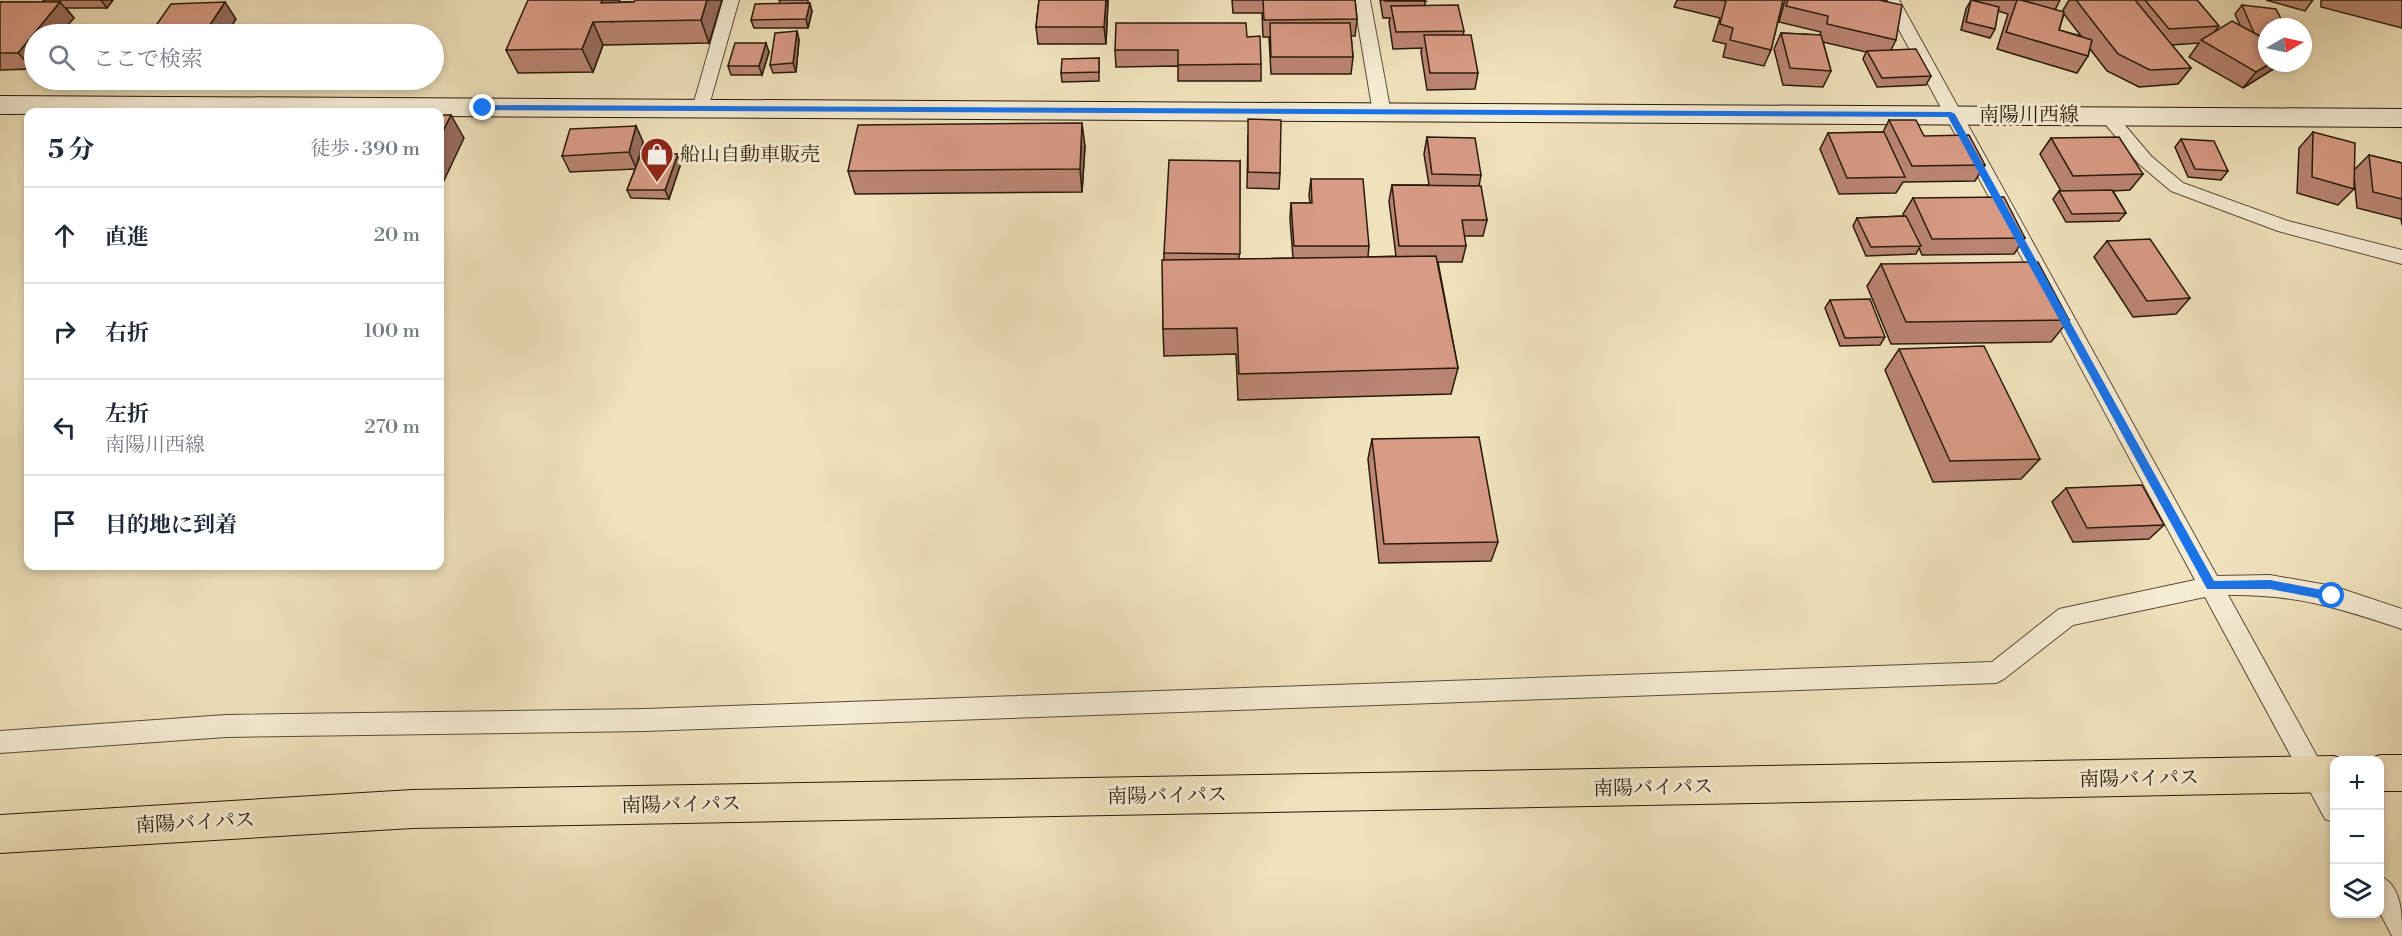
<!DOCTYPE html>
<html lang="ja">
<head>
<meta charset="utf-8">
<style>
	:root { --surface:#fff; --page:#f6f6f7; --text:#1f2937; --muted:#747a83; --line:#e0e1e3 }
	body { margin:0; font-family:"Libre Bodoni","Noto Serif JP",serif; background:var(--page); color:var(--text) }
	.controls { position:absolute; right:18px; bottom:18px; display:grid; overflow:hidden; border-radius:12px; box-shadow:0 3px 9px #0003 }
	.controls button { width:54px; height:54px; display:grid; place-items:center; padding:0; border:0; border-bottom:2px solid var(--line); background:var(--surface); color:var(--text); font:30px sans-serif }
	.compass { position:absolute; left:2258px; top:18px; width:54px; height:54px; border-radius:50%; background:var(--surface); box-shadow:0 3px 9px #0003; rotate:81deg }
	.stop { position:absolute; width:18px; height:18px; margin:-14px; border:4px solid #1a73e8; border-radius:50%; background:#fff }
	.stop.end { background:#1a73e8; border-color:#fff; box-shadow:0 2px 6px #0008 }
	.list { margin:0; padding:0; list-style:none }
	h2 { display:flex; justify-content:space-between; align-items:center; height:78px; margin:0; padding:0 24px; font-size:26px }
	h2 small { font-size:20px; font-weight:400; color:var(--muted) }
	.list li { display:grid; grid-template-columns:39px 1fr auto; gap:18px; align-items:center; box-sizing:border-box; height:96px; padding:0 24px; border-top:2px solid var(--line) }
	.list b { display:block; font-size:22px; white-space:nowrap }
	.list p { margin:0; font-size:20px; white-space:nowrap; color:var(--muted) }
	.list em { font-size:20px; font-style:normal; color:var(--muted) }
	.icon { flex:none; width:33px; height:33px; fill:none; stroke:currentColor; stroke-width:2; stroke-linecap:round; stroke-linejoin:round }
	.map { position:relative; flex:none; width:2402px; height:936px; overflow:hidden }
	.search { position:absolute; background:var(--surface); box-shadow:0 3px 9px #0003; left:24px; top:24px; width:420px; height:66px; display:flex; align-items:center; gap:15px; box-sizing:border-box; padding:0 21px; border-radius:33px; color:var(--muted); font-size:22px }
	.panel { position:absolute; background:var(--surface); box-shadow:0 3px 9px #0003; left:24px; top:108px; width:420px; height:462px; border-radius:12px }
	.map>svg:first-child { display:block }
</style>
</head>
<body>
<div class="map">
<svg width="2402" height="936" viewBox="0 0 2402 936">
	<rect width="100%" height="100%" fill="#f0e2bd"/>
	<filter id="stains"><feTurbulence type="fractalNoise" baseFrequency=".00333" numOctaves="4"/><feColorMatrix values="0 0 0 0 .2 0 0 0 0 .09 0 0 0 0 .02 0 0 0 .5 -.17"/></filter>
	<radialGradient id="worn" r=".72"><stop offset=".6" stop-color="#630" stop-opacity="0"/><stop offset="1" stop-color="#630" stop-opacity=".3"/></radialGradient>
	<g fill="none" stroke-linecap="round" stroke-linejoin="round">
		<defs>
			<g id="lane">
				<polygon points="723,0 739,0 708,109 700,115 692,109"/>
				<polygon points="1354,0 1370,0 1391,113 1382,119 1373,113"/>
				<path d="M1883,0H1899L2217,576L2270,575L2333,586L2402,609V629C2339,608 2295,594 2228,595L2334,787V822L2325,819L2205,597L2073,625L2004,679L1996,683L645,731L226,737L0,753V731L226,715L645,709L1992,662L2059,609L2195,580Z"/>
				<polygon points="2106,108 2112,110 2151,156 2183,183 2288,221 2402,250 2402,264 2278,231 2171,191 2139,164 2100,118 2097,114 2100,110"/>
				<path d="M2380,876C2402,886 2402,914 2402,936H2392L2380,913Z"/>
			</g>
			<polygon id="secondary" points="0,96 2402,109 2402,127 440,116 440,112 0,114"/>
			<g id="highway">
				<polygon points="2380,755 2402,755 2402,791 2380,791 2380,760 2366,760"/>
				<polygon points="2334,756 2346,760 2334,760 2334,792 412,828 0,853 0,815 412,790"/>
			</g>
		</defs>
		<use href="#lane" stroke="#5b4d37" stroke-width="2"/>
		<use href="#secondary" stroke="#291b0a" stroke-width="2"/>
		<use href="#highway" stroke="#291b0a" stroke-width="2"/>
		<use href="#lane" fill="#f5ecd4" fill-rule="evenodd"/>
		<use href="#secondary" fill="#f5ecd4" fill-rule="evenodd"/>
		<use href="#highway" fill="#f0e2bd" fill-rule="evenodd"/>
	</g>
	<g fill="#ba8573" stroke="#291b0a" stroke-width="1.5" fill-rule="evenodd">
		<polygon points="43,0 113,0 107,8 66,8 74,18 34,34 34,67 33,69 0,70 0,2 45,2"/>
		<polygon points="722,0 709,43 603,45 593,72 518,73 506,50 619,2"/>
		<polygon points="779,0 808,0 808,3 812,11 808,28 754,28 751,20 780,3"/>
		<polygon points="1039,0 1108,0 1106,44 1038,44 1036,27"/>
		<polygon points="1232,0 1355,0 1357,19 1355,36 1351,36 1353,57 1351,74 1271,74 1269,37 1263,37 1262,13 1233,13"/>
		<polygon points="1380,0 1425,0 1425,5 1464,31 1463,35 1478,73 1475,89 1427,90 1421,52 1422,48 1393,49 1389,22 1390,18 1383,18"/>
		<polygon points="1677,0 1783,0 1771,50 1764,66 1723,57 1726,44 1713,41 1720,18 1674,7"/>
		<polygon points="1785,0 1887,0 1887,2 1896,40 1891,50 1931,76 1926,85 1877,87 1863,59 1866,52 1823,42 1831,71 1823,87 1783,85 1774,49 1781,33 1820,35 1821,32 1779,22"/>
		<path d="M1971,0L1975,1L1976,0H2060L2055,10L2062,12L2069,0H2197L2219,26L2215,31L2240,25L2235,14L2242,5L2267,27L2275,68L2243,88L2189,57L2199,43L2172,45L2191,68L2178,84L2139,87L2107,71L2090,49L2088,56L2077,73L1997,49L2008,14L1998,11L1995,29L1990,38L1961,30L1966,9ZM2064,14L2081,36L2059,30Z"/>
		<polygon points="2266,0 2313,0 2305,11"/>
		<polygon points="2321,0 2402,0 2402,28 2321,7"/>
		<polygon points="797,31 799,40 796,72 773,73 770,65"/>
		<polygon points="1247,37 1261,64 1261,81 1178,81 1178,66 1116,67 1115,50"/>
		<polygon points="769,52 762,75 731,75 728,66"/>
		<polygon points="1099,58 1099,81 1062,82 1061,73"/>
		<polygon points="1889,120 1924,136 1985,165 1975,181 1903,182 1896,193 1839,194 1820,149 1828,133 1883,132"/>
		<polygon points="636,126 643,142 639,158 678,154 681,163 669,199 631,198 627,190 635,169 570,172 562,156"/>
		<polygon points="2313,132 2354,170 2369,155 2402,163 2402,225 2401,219 2357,208 2354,176 2354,189 2338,205 2297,193 2299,148"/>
		<polygon points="1248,136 1280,173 1279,189 1247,188"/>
		<polygon points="1427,137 1481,175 1479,186 1487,220 1483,236 1464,236 1466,246 1462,262 1438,262 1458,368 1451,394 1238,400 1236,354 1164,356 1163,329 1164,253 1240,161 1239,259 1293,258 1290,219 1291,203 1310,203 1309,195 1311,179 1369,246 1368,257 1396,256 1389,201 1392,185 1429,185 1424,154"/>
		<polygon points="2051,138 2143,174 2130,190 2113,191 2126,213 2119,221 2066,222 2053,199 2059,191 2061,191 2040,154"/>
		<polygon points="2181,139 2228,171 2221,180 2188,177 2175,147"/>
		<polygon points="1085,146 1082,192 855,194 848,171"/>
		<polygon points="1913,198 2025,238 2014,254 1922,255 1919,248 1916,254 1866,256 1853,226 1857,218 1904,216 1903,214"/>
		<polygon points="2107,241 2190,298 2176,314 2133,317 2094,257"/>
		<polygon points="1881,264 2069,320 2051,342 1891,344 1867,286"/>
		<polygon points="1830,300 1885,337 1880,345 1840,346 1825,308"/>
		<polygon points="1899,349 2040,459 2021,479 1933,482 1885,370"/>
		<polygon points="1372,439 1498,542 1491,561 1379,563 1368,459"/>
		<polygon points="2066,488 2164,525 2149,539 2073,542 2052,502"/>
	</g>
	<g fill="#976c5e" stroke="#291b0a" stroke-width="1.5">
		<polygon points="101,0 113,0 107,8"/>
		<polygon points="602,0 620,0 612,22 601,3"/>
		<polygon points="707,0 722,0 709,43 701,20"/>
		<polygon points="1106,0 1108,0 1106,44 1104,27"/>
		<polygon points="60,2 74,18 60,34 34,34 34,67 33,69 18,53"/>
		<polygon points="225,2 236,19 227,34 204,34"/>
		<polygon points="810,3 812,11 808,28 806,19"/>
		<polygon points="593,22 603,45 593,72 582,49"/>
		<polygon points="797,31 799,40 796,72 793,63"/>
		<polygon points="766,43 769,52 762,75 759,66"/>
		<polygon points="2271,63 2279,63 2275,68 2243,88 2256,72"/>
		<polygon points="451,115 464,138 440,189 440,137"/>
		<polygon points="1082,123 1085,146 1082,192 1080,169"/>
		<polygon points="636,126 643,142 636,168 629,152"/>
		<polygon points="678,154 681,163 669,199 665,190"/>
	</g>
	<g fill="#d89b86" stroke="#291b0a" stroke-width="1.5">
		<polygon points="528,0 602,0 601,3 634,2 635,0 707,0 701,20 593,22 582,49 506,50"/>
		<polygon points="1039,0 1106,0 1104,27 1036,27"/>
		<polygon points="1263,0 1355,0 1357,19 1264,20"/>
		<polygon points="1385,0 1425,0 1426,1 1385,1"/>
		<polygon points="1720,0 1783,0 1771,50 1730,40 1733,28 1720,24 1726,1"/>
		<polygon points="1788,0 1879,0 1902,5 1896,40 1827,24 1828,16 1786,6"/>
		<polygon points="1971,0 1999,7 1995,29 1966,22"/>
		<polygon points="2017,0 2021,0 2064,12 2059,30 2092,40 2088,56 2006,32"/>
		<polygon points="2076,0 2135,0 2191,68 2150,70 2118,54"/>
		<polygon points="2145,0 2197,0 2219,26 2169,29"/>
		<polygon points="0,2 60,2 18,53 0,53"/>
		<polygon points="225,2 204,34 150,34 171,4"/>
		<polygon points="810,3 806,19 751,20 755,4"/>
		<polygon points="1458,5 1464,31 1396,32 1391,6"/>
		<polygon points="2242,5 2276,9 2285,27 2267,27 2267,40 2254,33"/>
		<polygon points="2232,21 2267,40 2267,63 2271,63 2256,72 2201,40"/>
		<polygon points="1116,23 1246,23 1247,37 1260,36 1261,64 1178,65 1178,50 1115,50"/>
		<polygon points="1270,23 1350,23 1353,57 1271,57"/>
		<polygon points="797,31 793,63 770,65 775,33"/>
		<polygon points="1781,33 1821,35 1831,71 1790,68"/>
		<polygon points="1424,35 1471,35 1478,73 1430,73"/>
		<polygon points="735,43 766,43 759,66 728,66"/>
		<polygon points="1916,49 1931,76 1882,78 1867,51"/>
		<polygon points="1099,58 1099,72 1061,73 1062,59"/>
		<polygon points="440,115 451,115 440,137"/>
		<polygon points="1248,119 1281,120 1280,173 1248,172"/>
		<polygon points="1889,120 1916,120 1924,136 1969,135 1985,165 1912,166"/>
		<polygon points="1082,123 1080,169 848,171 858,125"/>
		<polygon points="636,126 629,152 562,156 570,129"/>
		<polygon points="1884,132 1905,177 1847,178 1828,133"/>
		<polygon points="2313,132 2355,143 2354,189 2312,177"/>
		<polygon points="1427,137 1475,138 1481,175 1432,174"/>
		<polygon points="2119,137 2143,174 2073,176 2051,138"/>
		<polygon points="2181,139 2214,141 2228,171 2195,169"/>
		<polygon points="641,154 678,154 665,190 627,190"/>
		<polygon points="2369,155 2402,163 2402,199 2373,192"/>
		<polygon points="1169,160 1240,161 1240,254 1164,253"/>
		<polygon points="1311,179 1363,179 1369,246 1294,246 1291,203 1312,203"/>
		<polygon points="1392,185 1481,186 1487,220 1462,220 1466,246 1399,246"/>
		<polygon points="2112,190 2126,213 2072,214 2059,191"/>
		<polygon points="2004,197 2025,238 1932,239 1913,198"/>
		<polygon points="1906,216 1921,246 1871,247 1857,218"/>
		<polygon points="2150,239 2190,298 2147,301 2107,241"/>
		<polygon points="1436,256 1458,368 1239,374 1237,328 1163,329 1162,260"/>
		<polygon points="2038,262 2069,320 1906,322 1881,264"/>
		<polygon points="1870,299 1885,337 1845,338 1830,300"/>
		<polygon points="1984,346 2040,459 1950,461 1899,349"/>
		<polygon points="1479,437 1498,542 1384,544 1372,439"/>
		<polygon points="2142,485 2164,525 2087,528 2066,488"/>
	</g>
	<polygon fill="#1a73e8" points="483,105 1951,112 1955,114 2214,581 2270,580 2332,592 2338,596 2332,601 2270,589 2207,589 1948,117 481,110"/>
	<defs>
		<symbol id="shop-pin" viewBox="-11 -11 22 30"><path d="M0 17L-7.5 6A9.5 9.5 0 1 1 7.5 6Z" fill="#8f2418" stroke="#f5ecd4"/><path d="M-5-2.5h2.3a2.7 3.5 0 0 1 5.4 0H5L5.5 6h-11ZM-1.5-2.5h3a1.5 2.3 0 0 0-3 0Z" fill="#fff"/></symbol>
	</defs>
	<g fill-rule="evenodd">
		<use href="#shop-pin" x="638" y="135" width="38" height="52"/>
	</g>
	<g text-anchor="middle" stroke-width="6" stroke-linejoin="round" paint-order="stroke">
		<g font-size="20" fill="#291b0a" stroke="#f5ecd4">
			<text x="2029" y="121">南陽川西線</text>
			<text transform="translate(2139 778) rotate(-1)" y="7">南陽バイパス</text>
			<text transform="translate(1653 787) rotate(-1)" y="7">南陽バイパス</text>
			<text transform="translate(1167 795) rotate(-1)" y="7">南陽バイパス</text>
			<text transform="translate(681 804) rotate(-1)" y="7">南陽バイパス</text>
			<text transform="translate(195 822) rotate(-3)" y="7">南陽バイパス</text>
		</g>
		<g font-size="20" fill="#291b0a" stroke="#f5ecd4" text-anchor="start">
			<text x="680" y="161">船山自動車販売</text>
		</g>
	</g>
	<rect width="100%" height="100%" filter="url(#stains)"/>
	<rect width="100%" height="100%" fill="url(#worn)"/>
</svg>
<div class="controls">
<button>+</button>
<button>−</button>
<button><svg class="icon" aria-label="layers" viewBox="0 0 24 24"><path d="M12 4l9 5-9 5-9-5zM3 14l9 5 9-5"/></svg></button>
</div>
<svg class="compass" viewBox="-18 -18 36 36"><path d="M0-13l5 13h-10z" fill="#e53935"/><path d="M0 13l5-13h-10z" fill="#747a83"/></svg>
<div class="stop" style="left:2332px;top:596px"></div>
<div class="stop end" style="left:483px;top:108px"></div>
<div class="search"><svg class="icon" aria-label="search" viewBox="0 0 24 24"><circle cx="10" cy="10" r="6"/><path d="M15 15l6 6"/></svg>ここで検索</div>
<section class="panel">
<h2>5 分<small>徒歩 · 390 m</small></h2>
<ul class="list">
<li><svg class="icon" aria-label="ahead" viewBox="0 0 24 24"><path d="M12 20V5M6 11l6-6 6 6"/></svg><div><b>直進</b></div><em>20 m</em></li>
<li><svg class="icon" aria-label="right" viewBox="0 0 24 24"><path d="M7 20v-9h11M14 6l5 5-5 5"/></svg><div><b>右折</b></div><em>100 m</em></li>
<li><svg class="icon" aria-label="left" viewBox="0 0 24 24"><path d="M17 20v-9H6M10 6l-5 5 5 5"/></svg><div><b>左折</b><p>南陽川西線</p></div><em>270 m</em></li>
<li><svg class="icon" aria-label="arrive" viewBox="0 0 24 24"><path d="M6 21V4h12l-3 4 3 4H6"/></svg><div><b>目的地に到着</b></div></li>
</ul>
</section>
</div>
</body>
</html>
